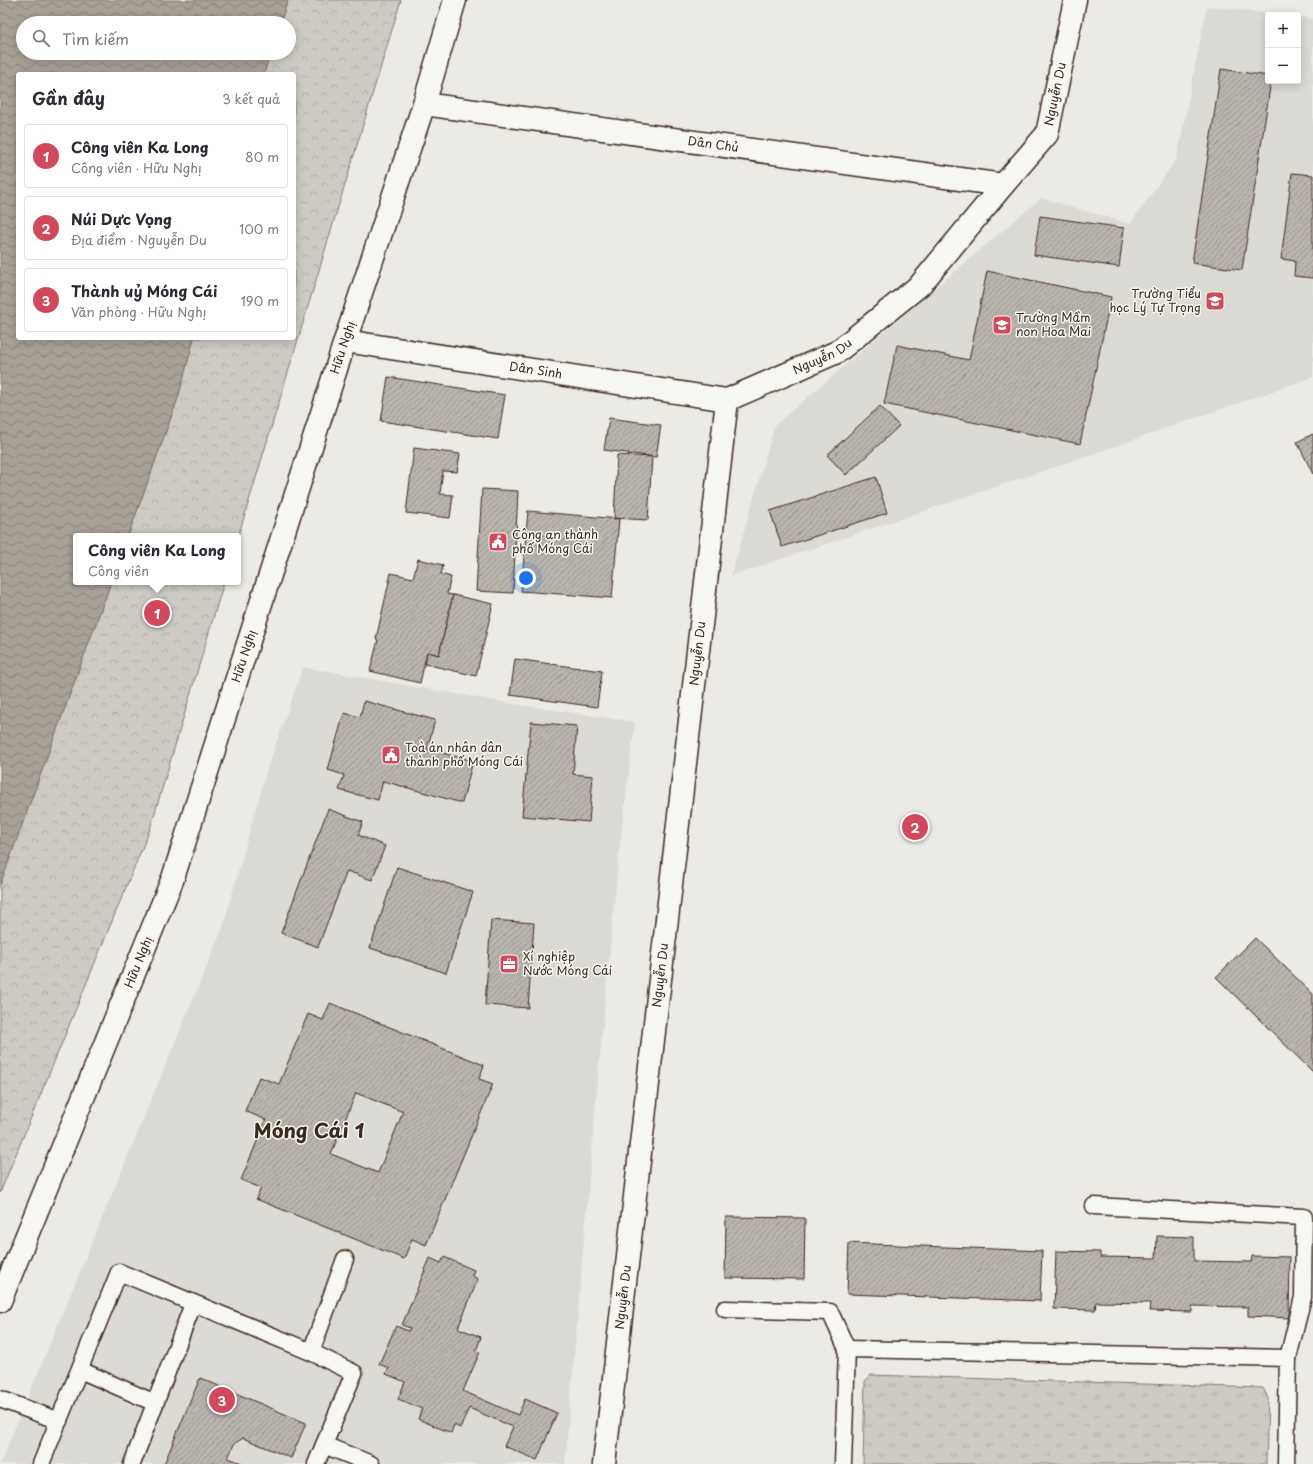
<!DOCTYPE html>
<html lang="vi">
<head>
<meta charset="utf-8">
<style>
	:root { --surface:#fff; --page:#f2f2f3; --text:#2b2b33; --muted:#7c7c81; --line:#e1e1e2; --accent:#d1495b }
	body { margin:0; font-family:"Playpen Sans",sans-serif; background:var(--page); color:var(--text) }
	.controls { position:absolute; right:12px; top:12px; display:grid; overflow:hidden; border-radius:4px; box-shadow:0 2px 10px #0003 }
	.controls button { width:36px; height:36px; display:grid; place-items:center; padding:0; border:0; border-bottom:1px solid var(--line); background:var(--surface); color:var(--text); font:20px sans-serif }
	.you { position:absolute; left:526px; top:578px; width:14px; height:14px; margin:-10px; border:3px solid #fff; border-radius:50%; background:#1a73e8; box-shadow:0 0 0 6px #1a73e833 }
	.badge { display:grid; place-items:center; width:26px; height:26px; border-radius:50%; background:var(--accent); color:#fff; font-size:13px; font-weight:700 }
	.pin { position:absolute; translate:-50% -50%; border:2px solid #fff; box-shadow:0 1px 4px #0006 }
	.popup { position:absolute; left:73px; top:533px; width:168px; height:52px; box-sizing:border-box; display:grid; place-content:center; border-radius:4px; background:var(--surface); filter:drop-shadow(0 1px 3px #0005); font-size:13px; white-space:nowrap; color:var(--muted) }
	.popup b { font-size:15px; color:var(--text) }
	.popup::after { content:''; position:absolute; left:50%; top:100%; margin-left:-8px; border:8px solid transparent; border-top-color:var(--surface) }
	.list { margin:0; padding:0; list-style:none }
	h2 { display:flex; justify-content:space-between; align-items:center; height:52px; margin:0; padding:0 16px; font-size:17px }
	h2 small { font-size:13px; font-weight:400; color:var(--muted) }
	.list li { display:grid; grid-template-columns:26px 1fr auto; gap:12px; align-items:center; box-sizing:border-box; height:64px; margin:0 8px 8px; padding:0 8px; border:1px solid var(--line); border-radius:4px }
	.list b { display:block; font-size:15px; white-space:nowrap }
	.list p { margin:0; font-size:13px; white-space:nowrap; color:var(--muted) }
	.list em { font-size:13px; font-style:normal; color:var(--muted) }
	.icon { flex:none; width:22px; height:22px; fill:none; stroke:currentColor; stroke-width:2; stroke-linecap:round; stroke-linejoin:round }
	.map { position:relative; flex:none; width:1313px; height:1464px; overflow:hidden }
	.search { position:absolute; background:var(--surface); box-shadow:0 2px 10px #0003; left:16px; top:16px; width:280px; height:44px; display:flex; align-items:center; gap:10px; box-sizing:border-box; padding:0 14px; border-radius:22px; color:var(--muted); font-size:15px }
	.panel { position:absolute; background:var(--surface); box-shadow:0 2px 10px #0003; left:16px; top:72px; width:280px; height:268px; border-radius:4px }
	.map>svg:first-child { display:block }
</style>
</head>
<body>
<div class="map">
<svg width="1313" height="1464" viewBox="0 0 1313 1464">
	<defs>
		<pattern id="grass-tufts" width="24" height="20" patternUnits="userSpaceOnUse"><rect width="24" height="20" fill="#cdcac4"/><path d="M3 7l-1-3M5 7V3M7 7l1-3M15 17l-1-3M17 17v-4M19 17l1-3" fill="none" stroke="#b1aea8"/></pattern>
		<pattern id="park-crowns" width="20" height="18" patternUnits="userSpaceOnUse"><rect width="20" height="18" fill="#cdcac4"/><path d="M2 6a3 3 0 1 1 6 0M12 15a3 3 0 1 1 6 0" fill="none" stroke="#b1aea8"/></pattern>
		<pattern id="water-waves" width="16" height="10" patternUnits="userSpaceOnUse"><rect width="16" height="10" fill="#a8a198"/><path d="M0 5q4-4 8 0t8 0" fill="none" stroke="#8a837b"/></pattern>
		<pattern id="building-hatch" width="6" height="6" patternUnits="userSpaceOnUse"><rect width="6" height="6" fill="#bab4ae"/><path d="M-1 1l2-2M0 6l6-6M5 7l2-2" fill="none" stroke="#98938d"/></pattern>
	</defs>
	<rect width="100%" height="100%" fill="#ebeae5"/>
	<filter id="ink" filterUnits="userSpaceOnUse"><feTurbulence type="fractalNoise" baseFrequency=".025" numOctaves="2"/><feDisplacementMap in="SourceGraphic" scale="8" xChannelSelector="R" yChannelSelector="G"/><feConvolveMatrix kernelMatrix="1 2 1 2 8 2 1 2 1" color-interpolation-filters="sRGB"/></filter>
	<g filter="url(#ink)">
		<g fill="#dcdad4">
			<polygon points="1207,6 1282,15 1268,15 1268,81 1298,81 1298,17 1313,19 1313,377 1090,455 731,576 775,425 1041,198 1130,224 1177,158"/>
			<polygon points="303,667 508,703 635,722 619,853 599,1065 565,1464 0,1464 223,927 267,769"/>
		</g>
		<polygon fill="url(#grass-tufts)" stroke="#847a71" points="871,1375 1263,1388 1268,1398 1266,1464 863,1464 865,1381"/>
		<g fill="url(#park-crowns)" stroke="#847a71">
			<polygon points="288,0 401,0 238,537 128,536 178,398 194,338 294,338 294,74 264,74 270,53 289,53 289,23 280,23"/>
			<polygon points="111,582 224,582 150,829 0,1193 0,885"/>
		</g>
		<polygon fill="url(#water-waves)" stroke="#7c7167" points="0,0 288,0 280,23 23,23 23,53 270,53 264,74 18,74 18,338 194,338 178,398 128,536 76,536 76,582 111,582 0,885"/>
		<g fill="url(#building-hatch)" stroke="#3b2a1e" fill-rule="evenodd">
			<polygon points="1221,69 1268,76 1268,81 1271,81 1242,270 1192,263"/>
			<polygon points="1292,173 1313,175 1313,278 1294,276 1295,261 1281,259"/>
			<polygon points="1040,216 1124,228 1119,267 1034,255"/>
			<polygon points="987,271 1111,297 1080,444 884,404 897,345 969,360"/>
			<polygon points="388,377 505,395 498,439 381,421"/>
			<polygon points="880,406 899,426 846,475 827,455"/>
			<polygon points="609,418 661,425 656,457 604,450"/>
			<polygon points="1313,434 1313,474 1297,442"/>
			<polygon points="414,448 460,454 457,472 443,471 440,494 453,495 450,518 406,513"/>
			<polygon points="617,455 652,457 648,520 614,518"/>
			<polygon points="876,477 887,513 782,547 770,511"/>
			<polygon points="482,489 518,491 513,593 476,591"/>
			<polygon points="528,511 619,519 612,598 521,591"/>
			<polygon points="418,559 443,565 441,574 451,577 447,594 453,595 439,655 427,652 420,683 370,671 378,640 376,639 391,573 413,578"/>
			<polygon points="453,595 493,604 476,676 425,664 427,652 439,655"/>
			<polygon points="515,659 602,671 597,707 510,695"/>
			<polygon points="364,701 435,720 427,749 473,761 462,803 383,781 378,800 339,790 344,775 328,770 344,713 360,717"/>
			<polygon points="531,722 577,726 573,774 593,776 589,822 522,816"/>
			<polygon points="328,809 363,822 358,835 385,846 372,880 347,871 318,947 281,933"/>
			<polygon points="397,867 473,892 446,973 370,948"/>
			<polygon points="491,920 534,923 528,1008 485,1005"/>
			<polygon points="1255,938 1313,994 1313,1072 1216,977"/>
			<path d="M330,1003L484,1065L479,1079L493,1084L426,1245L412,1239L404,1259L256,1199L261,1188L241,1180L266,1120L245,1111L259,1077L279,1084L308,1014L323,1020ZM356,1093L403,1112L378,1173L331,1154Z"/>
			<polygon points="726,1217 805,1218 804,1279 725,1278"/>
			<polygon points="1157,1236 1194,1237 1194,1261 1251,1262 1252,1256 1290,1257 1289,1318 1248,1316 1248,1307 1192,1306 1192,1312 1149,1311 1150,1303 1096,1302 1095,1310 1054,1309 1056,1251 1100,1252 1100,1257 1156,1258"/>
			<polygon points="849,1243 1042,1251 1040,1301 847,1294"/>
			<polygon points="444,1257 474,1270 472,1276 478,1279 458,1328 481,1337 476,1351 480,1352 463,1391 518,1415 525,1399 557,1413 537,1460 504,1446 513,1427 469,1408 460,1428 454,1425 451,1433 418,1419 422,1409 398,1399 405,1382 386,1374 389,1368 379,1364 396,1326 408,1331 410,1328 402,1325 430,1258 441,1263"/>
			<polygon points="200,1378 306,1423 291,1458 243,1438 234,1444 228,1458 242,1463 242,1464 164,1464"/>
		</g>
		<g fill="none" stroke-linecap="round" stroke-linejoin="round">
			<defs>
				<g id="service">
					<polyline points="1094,1206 1304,1217 1303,1297 1288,1358"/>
					<polyline points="725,1309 830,1312 847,1349"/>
					<polyline points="311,1352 345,1259"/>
					<polyline points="80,1370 155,1403"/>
					<polyline points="0,1399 59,1421"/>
					<polyline points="324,1445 371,1464"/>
					<polyline points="41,1464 119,1272 311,1352 354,1373 316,1464"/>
					<polyline points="132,1464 193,1304"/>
					<polyline points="843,1464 847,1349 1288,1358 1286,1464"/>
				</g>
				<g id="minor">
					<path id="s1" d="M424,104L1003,185"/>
					<path id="s2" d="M345,341L727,400"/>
					<path id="s3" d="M604,1464L727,400L837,352L920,285L1003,185L1047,134L1075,0"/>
				</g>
				<g id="tertiary">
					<path id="s4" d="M0,1301L173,878L345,341L424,104L455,0"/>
				</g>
			</defs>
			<use href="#service" stroke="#3b2a1e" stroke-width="19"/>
			<use href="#minor" stroke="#3b2a1e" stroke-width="25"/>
			<use href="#tertiary" stroke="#3b2a1e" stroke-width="25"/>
			<use href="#service" stroke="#f6f6f2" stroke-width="16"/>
			<use href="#minor" stroke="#f6f6f2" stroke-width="22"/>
			<use href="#tertiary" stroke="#f6f6f2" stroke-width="22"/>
		</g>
	</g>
	<defs>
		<symbol id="school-square" viewBox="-11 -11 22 22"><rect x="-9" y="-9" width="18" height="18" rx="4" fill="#d1495b" stroke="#f6f6f2"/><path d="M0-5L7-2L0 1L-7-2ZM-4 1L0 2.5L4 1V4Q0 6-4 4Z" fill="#fff"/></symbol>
		<symbol id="civic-square" viewBox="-11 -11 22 22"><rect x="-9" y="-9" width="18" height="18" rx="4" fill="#d1495b" stroke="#f6f6f2"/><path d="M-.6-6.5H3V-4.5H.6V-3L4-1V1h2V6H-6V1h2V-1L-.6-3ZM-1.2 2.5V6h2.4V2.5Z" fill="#fff"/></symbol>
		<symbol id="office-square" viewBox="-11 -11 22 22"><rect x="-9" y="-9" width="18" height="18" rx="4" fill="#d1495b" stroke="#f6f6f2"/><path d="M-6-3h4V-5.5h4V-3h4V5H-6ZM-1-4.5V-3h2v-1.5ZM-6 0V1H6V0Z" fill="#fff"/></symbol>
	</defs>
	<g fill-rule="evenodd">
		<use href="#school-square" x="1204" y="290" width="22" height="22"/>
		<use href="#school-square" x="991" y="314" width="22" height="22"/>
		<use href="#civic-square" x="487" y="531" width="22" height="22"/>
		<use href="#civic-square" x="380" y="744" width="22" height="22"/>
		<use href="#office-square" x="498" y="953" width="22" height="22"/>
	</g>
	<g text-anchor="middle" stroke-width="3" stroke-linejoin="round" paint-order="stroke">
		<g font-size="12" fill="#3b2a1e" stroke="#f6f6f2">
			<text dy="4" stroke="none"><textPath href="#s3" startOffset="1536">Nguyễn Du</textPath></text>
			<text dy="4" stroke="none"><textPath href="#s1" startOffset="292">Dân Chủ</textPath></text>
			<text dy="4" stroke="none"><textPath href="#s4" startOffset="1014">Hữu Nghị</textPath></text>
			<text dy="4" stroke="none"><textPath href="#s3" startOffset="1176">Nguyễn Du</textPath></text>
			<text dy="4" stroke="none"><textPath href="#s2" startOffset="193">Dân Sinh</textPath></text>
			<text dy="4" stroke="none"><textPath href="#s3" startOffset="816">Nguyễn Du</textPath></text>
			<text dy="4" stroke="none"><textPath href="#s4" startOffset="690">Hữu Nghị</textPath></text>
			<text dy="4" stroke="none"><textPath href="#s4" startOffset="366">Hữu Nghị</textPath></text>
			<text dy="4" stroke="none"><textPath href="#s3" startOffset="492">Nguyễn Du</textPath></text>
			<text dy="4" stroke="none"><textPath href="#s3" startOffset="168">Nguyễn Du</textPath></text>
		</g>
		<g font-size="12" fill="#3b2a1e" stroke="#f6f6f2" text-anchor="start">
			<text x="1201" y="298" text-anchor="end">Trường Tiểu<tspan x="1201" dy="14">học Lý Tự Trọng</tspan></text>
			<text x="1016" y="322">Trường Mầm<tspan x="1016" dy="14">non Hoa Mai</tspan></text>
			<text x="512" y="539">Công an thành<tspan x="512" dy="14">phố Móng Cái</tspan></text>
			<text x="405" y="752">Toà án nhân dân<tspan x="405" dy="14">thành phố Móng Cái</tspan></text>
			<text x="523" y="961">Xí nghiệp<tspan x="523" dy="14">Nước Móng Cái</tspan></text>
		</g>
		<g font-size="20" font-weight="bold" fill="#3b2a1e" stroke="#f6f6f2">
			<text x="309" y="1138">Móng Cái 1</text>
		</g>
	</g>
</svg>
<div class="controls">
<button>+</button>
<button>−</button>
</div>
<div class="you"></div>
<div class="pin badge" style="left:157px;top:613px">1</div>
<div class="popup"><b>Công viên Ka Long</b>Công viên</div>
<div class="pin badge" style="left:915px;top:827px">2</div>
<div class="pin badge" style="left:222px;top:1400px">3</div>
<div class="search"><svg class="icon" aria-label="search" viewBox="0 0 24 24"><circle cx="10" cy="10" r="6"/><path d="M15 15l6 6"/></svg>Tìm kiếm</div>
<section class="panel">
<h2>Gần đây<small>3 kết quả</small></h2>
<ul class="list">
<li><span class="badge">1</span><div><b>Công viên Ka Long</b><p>Công viên · Hữu Nghị</p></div><em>80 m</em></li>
<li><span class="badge">2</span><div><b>Núi Dực Vọng</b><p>Địa điểm · Nguyễn Du</p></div><em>100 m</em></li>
<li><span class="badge">3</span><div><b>Thành uỷ Móng Cái</b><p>Văn phòng · Hữu Nghị</p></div><em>190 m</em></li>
</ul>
</section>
</div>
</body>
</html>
